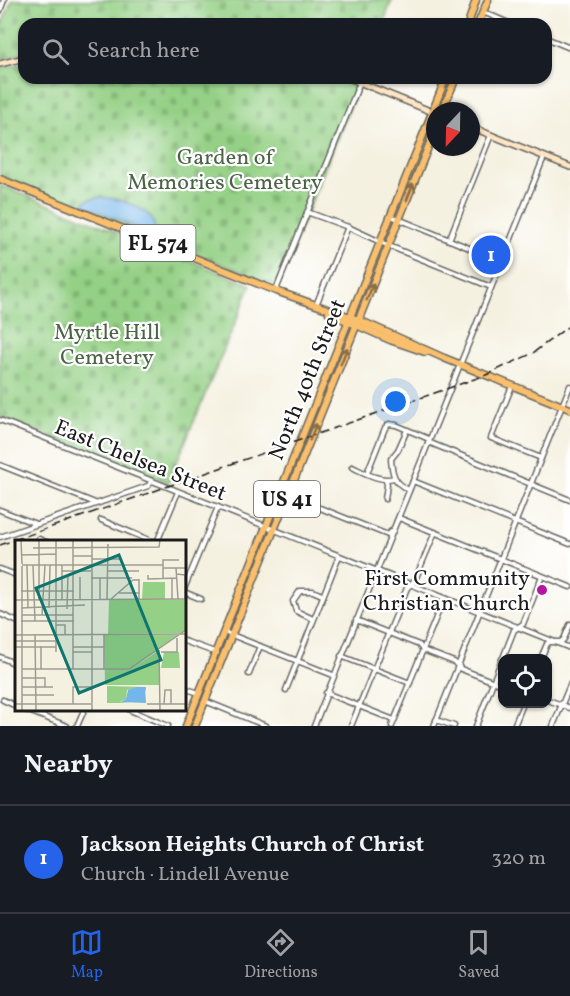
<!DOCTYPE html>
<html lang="en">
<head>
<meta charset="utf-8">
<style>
	:root { --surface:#171b24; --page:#242831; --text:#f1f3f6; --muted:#9ea1a6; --line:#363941; --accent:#2563eb }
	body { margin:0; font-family:Vollkorn,serif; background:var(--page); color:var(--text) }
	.controls { position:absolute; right:18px; bottom:18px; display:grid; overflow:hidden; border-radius:12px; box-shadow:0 2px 4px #0004 }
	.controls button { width:54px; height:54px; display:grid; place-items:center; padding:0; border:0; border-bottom:2px solid var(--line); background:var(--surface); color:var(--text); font:30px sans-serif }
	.compass { position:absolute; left:426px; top:102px; width:54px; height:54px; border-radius:50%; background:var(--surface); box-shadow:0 2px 4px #0004; rotate:202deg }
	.you { position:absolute; left:396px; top:402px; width:21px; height:21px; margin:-15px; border:4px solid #fff; border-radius:50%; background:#1a73e8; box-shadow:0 0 0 9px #1a73e833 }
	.badge { display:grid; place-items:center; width:39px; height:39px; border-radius:50%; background:var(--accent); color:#fff; font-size:20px; font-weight:700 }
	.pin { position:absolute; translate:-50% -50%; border:3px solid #fff; box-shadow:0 2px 6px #0006 }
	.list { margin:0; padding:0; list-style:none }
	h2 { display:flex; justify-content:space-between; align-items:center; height:78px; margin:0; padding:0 24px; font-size:26px }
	h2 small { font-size:20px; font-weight:400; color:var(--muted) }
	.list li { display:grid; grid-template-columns:39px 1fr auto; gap:18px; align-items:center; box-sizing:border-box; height:108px; padding:0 24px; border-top:2px solid var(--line) }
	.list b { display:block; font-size:22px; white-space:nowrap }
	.list p { margin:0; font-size:20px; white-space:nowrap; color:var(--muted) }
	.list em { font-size:20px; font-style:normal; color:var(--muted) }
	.icon { flex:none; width:33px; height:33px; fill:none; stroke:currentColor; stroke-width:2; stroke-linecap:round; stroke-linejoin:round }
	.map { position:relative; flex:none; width:570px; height:726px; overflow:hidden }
	.search { position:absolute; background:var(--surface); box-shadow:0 2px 4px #0004; left:18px; right:18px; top:18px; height:66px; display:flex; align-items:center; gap:15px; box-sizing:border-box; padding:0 21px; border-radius:18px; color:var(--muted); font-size:22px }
	.sheet { height:186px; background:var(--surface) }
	nav { display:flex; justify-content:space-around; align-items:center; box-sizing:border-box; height:84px; border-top:2px solid var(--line); background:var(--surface); font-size:16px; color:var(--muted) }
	nav a { display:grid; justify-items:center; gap:3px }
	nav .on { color:var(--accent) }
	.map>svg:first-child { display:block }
</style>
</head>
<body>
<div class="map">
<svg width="570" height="726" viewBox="0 0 570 726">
	<defs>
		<pattern id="cemetery-stones" width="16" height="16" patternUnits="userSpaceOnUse" patternTransform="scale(1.5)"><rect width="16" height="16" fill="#94d085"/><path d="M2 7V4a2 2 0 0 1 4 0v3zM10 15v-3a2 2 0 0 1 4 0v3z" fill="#7fb272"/></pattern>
	</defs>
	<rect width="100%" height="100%" fill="#fff"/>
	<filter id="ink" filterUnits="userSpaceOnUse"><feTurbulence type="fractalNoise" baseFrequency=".0167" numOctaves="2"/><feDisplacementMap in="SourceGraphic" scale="12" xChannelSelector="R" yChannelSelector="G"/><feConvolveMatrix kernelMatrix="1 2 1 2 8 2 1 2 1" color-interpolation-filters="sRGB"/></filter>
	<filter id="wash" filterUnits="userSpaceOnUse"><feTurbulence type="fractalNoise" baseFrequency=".008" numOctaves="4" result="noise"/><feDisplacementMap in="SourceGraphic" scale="24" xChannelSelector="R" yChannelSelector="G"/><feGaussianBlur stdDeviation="1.35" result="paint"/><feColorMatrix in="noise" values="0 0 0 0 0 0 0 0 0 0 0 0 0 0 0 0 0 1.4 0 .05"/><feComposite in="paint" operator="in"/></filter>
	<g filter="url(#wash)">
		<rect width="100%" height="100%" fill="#f5f1e1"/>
		<g fill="url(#cemetery-stones)" stroke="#587650" stroke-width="1.5">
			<polygon points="12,0 392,0 383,24 220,24 190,20 145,24 24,24 24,53 0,60 0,29"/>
			<polygon points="24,63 24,78 340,78 359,85 277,286 0,176 0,68"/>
			<polygon points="0,185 251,285 168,483 0,417"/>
		</g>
		<path fill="#74b6e9" stroke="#486982" stroke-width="1.5" d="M101,197C118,198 153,208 155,228L152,231L143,230L83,205L86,200Z"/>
	</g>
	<g filter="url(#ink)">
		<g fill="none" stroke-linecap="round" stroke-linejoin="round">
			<defs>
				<g id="street">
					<polyline points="0,11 4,0"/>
					<polyline points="483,12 511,24"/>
					<polyline points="546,38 570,48"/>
					<polyline points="307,212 348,227 389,246 491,287"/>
					<polyline points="391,216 501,261"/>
					<polyline points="449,240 491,135"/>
					<polyline points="276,290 360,82"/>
					<polyline points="316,305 348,227"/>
					<polyline points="512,386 491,438 541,458"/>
					<polyline points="0,420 570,648"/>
					<path d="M407,430L398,450L391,459C392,474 394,483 409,490"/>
					<polyline points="428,442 570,500"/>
					<polyline points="0,465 95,503"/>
					<path d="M352,467C365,473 380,482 394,478"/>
					<polyline points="367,473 385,428 389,424 396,425 429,439"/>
					<polyline points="413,481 570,544"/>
					<polyline points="385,499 387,485 386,480"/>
					<polyline points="320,508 388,535 390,532"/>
					<polyline points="0,510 36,524"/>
					<polyline points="101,520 154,542"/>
					<polyline points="397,521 399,518 570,587"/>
					<polyline points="0,537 148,486 152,481"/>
					<polyline points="39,539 46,542"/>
					<polyline points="157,542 178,492"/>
					<polyline points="0,569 16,575"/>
					<polyline points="184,589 218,507"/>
					<polyline points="184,592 201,599"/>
					<polyline points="0,614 16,621"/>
					<polyline points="313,619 296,611 293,601 300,591 313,591 322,595"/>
					<polyline points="356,620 419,645 423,650 454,662 461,669 502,685"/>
					<polyline points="224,632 333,675"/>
					<polyline points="184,641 217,653"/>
					<polyline points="341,656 410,683"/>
					<polyline points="0,657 16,664"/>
					<polyline points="503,658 514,630 523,624 542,576"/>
					<polyline points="541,658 547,644 549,642 561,642 564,639 570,625"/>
					<polyline points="249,674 260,646"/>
					<polyline points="184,688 199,693"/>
					<polyline points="286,690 339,556"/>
					<polyline points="326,693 394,720"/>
					<polyline points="3,700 16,706"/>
					<polyline points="548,700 570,708"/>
					<polyline points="205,701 266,726"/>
					<polyline points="26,710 67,726"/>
					<polyline points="130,710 168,726"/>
					<polyline points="436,720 454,726"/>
					<polyline points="77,726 84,710"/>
					<polyline points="314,726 544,157"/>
					<polyline points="351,726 407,588 415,580 435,532"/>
					<polyline points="392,726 444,598"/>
					<polyline points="434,726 570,386"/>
					<polyline points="476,726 502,659"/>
					<polyline points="514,726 523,704"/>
					<polyline points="553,726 570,685"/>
				</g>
				<g id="secondary">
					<polyline points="0,64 24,58"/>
					<polyline points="349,78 435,113"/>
					<polyline points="471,127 570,167"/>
				</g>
				<g id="primary">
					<polyline points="468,24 476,0"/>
					<polyline points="478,24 488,0"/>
					<polyline points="442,111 456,78"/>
					<polyline points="0,179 276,291 359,320 444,358 570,409"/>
					<polyline points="329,313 390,340 425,352"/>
					<polyline points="186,726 446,78"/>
					<polyline points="195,726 435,130"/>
				</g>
			</defs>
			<use href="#street" stroke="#686761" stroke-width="7"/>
			<use href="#secondary" stroke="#686761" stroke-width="8"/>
			<use href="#primary" stroke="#686761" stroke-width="9"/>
			<use href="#street" stroke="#fff" stroke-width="4"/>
			<use href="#secondary" stroke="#fde5c5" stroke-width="5"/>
			<use href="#primary" stroke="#f9bf6d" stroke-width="6"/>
			<polyline stroke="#1c1c1c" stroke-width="1.5" stroke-dasharray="9 4.5" stroke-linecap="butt" points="0,545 486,375 533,353 570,325"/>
		</g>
		<defs><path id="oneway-shaft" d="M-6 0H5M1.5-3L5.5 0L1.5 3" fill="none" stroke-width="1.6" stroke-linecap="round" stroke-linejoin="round" transform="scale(1.5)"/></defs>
		<g stroke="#8a6e44">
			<use href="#oneway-shaft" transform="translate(410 192) rotate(-68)"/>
			<use href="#oneway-shaft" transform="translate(370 292) rotate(-68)"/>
			<use href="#oneway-shaft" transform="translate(344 356) rotate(-68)"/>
			<use href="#oneway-shaft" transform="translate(313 432) rotate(-68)"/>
		</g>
	</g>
	<circle fill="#b5179e" stroke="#fff" stroke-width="2" cx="542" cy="590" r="6"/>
	<g text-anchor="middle" stroke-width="4.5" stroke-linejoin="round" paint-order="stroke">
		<g fill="#fff" stroke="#606060" stroke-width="1.5">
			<rect x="120.5" y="225" width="75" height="36" rx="4.5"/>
			<rect x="254" y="481" width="66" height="36" rx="4.5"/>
		</g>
		<g font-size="21" font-weight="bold" fill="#1c1c1c">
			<text x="158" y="250">FL 574</text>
			<text x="287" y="506">US 41</text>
		</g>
		<g font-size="22" fill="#4c6446" stroke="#fff">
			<text x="225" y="164">Garden of<tspan x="225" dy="25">Memories Cemetery</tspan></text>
			<text x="107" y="339">Myrtle Hill<tspan x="107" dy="25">Cemetery</tspan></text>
		</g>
		<g font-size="22" fill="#1c1c1c" stroke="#fff">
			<text transform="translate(306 379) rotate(-68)" y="8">North 40th Street</text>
			<text transform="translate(141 459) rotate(22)" y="8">East Chelsea Street</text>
		</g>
		<g font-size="22" fill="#1c1c1c" stroke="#fff" text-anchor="end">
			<text x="530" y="585">First Community<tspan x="530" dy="25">Christian Church</tspan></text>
		</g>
	</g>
	<g transform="translate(15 540)">
		<rect width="171" height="171" fill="#f5f1e1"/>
		<path d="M92,146L131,147V151L128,147L112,150L111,159L105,162L116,163H92Z" fill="#94d085"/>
		<path d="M128,42H150V59H127ZM94,60H171V90L166,93L93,94ZM89,95H163L118,128L144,110L145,145H90ZM149,112H164L165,128H146Z" fill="#94d085"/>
		<path d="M122,147H130L131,163L106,162L111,159L113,150Z" fill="#74b6e9"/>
		<path fill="none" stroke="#9e9c92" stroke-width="1.5" d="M6,0L7,24M24,0V25M58,0V129M77,0V171M18,8L144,7L145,0M6,15L41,14M58,16H77M77,19H105M7,25H148M12,25L13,68M18,25L20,81M7,26V171M148,28H171M161,28L163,59M47,31H76M92,31H124M161,34L170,35V59M133,35V39L162,38M65,37V59M76,38H117M124,39V59M148,39V20H164M157,39V59M6,51H59M104,53H124M85,59V38M92,59L93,4M96,59L118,40H124M0,60L171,59M24,60V25M47,60V25M7,68L70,65M34,68L35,25M52,69L53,34M7,75H58M27,75L30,25M6,81H59M41,85H50V94M20,94L21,171M0,95L171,94M0,101H41M26,106V129M0,107H41M58,107H89M144,110L145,171M41,112V0M58,112H77M146,112H162V98M7,129H114L171,90M89,129V94M7,138H30V147M7,147H38M7,155H39M0,164H76M58,164V147H76M132,164H171M149,164L150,150H156V164"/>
		<path fill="#0f766e" fill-opacity="0.15" stroke="#0f766e" stroke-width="3" d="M104,15L146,120L64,153L21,48Z"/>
		<rect width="171" height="171" fill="none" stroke="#1c1c1c" stroke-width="3"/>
	</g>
</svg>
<div class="controls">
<button><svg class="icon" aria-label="locate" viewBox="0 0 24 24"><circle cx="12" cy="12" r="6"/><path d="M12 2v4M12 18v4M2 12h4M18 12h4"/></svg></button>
</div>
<svg class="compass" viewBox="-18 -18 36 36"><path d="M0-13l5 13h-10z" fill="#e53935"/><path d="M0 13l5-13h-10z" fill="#9ea1a6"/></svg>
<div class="you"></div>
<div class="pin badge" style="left:491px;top:255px">1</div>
<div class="search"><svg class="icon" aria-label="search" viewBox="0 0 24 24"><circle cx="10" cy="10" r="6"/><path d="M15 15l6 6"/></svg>Search here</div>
</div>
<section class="sheet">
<h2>Nearby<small></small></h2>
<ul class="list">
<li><span class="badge">1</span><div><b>Jackson Heights Church of Christ</b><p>Church · Lindell Avenue</p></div><em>320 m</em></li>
</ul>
</section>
<nav>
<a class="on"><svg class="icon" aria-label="map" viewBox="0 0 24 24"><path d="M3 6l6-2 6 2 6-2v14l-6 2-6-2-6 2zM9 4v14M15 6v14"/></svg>Map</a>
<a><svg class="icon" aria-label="directions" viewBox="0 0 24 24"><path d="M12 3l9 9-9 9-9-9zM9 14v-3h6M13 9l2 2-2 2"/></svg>Directions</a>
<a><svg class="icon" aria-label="saved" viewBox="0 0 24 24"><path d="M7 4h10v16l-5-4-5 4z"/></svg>Saved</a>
</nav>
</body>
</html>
